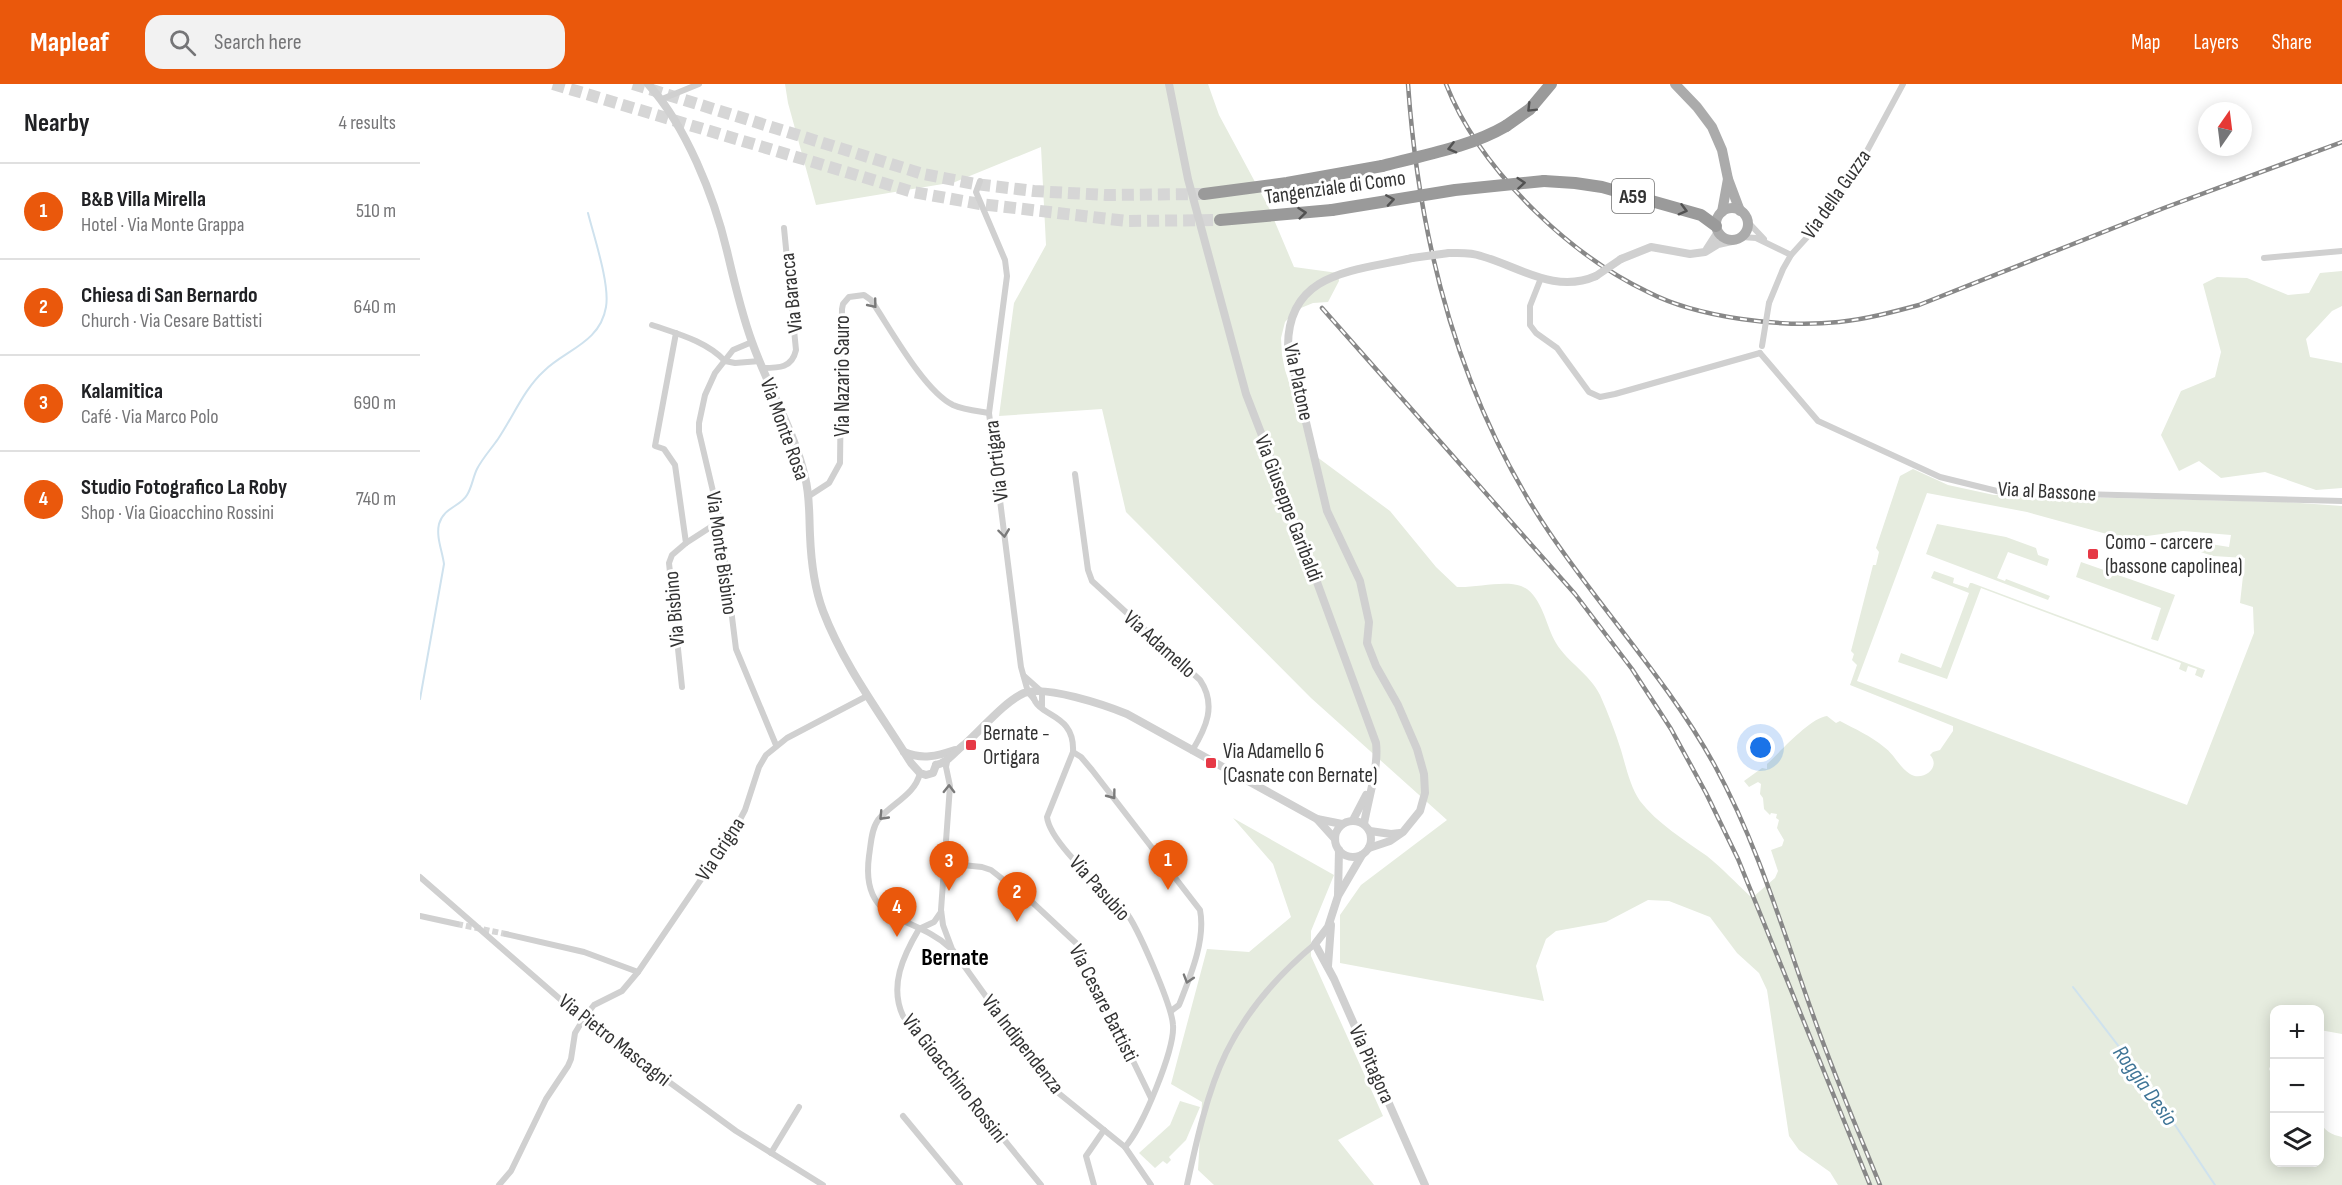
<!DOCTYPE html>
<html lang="en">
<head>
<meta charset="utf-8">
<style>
	:root { --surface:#fff; --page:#f2f2f2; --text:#202124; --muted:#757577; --line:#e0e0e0; --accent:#ea580c }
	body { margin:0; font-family:"Sofia Sans Condensed",sans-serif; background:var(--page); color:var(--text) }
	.controls { position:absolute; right:18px; bottom:18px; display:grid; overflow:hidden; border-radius:12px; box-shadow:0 3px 15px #0003 }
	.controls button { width:54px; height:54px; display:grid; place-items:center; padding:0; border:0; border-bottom:2px solid var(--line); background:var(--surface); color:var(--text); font:30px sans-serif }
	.compass { position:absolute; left:1778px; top:18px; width:54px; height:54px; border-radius:50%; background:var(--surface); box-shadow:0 3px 15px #0003; rotate:14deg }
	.you { position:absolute; left:1341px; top:664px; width:21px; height:21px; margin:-15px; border:4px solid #fff; border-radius:50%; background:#1a73e8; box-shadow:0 0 0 9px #1a73e833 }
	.badge { display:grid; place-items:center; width:39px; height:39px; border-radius:50%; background:var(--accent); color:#fff; font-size:20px; font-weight:700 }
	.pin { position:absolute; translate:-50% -50px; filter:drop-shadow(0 2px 3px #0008) }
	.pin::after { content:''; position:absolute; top:32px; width:21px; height:18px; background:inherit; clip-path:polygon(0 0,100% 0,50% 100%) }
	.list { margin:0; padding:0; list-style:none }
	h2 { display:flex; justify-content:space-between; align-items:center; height:78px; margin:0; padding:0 24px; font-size:26px }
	h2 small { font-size:20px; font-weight:400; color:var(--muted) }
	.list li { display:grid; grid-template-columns:39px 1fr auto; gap:18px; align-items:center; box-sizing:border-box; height:96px; padding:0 24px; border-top:2px solid var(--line) }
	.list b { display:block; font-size:22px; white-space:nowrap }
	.list p { margin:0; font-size:20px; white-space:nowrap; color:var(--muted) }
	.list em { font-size:20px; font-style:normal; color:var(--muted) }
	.icon { flex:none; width:33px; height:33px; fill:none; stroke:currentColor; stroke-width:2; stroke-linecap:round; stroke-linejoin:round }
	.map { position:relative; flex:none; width:1922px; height:1101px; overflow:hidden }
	header { display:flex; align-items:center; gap:36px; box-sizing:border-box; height:84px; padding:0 30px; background:var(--accent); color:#fff }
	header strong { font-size:28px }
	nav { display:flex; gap:33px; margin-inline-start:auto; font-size:21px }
	.search { width:420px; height:54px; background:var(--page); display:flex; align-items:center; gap:15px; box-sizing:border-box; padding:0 21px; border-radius:18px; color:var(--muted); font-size:22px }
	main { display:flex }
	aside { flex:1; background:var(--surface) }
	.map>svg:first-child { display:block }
</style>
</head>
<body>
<header>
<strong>Mapleaf</strong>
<div class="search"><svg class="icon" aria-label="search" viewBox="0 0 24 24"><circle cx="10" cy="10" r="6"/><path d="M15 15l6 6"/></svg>Search here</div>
<nav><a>Map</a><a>Layers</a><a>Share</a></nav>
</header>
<main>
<aside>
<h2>Nearby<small>4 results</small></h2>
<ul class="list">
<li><span class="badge">1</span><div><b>B&amp;B Villa Mirella</b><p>Hotel · Via Monte Grappa</p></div><em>510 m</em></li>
<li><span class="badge">2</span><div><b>Chiesa di San Bernardo</b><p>Church · Via Cesare Battisti</p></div><em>640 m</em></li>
<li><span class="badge">3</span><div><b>Kalamitica</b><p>Café · Via Marco Polo</p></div><em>690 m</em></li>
<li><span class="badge">4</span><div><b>Studio Fotografico La Roby</b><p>Shop · Via Gioacchino Rossini</p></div><em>740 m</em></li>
</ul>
</aside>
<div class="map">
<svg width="1922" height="1101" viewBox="0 0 1922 1101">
	<rect width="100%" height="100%" fill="#fff"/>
	<g fill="#e6ecdf" fill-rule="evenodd">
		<path d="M365,0H788L799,31L849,124L874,183L918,189L919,197L908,218L893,219L876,226L865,238L861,254L862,271L865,286L893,370L970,427L1016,483L1037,503C1055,504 1084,496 1101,502C1122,510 1126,543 1136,559C1148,579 1169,589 1180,611C1188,629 1195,647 1201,666C1206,683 1210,702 1220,717C1237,739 1264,756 1287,772C1302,784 1316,799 1330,812L1333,813L1355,794L1358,787L1351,766L1362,762L1364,756L1357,744L1359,736L1356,734L1357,730L1351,729L1350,731L1344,725L1343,714L1340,710L1341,700L1338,698L1329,703L1324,697L1342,684L1347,685V680C1360,668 1390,634 1407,632L1416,639L1420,637C1435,645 1451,652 1464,663C1474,670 1480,684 1490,690C1502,698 1522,684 1510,671L1513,668L1520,666L1533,647V642L1430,601L1437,581L1432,576L1434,570L1431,567L1453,481H1456L1459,468L1456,464L1480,392L1493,385L1528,401L1574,411L1865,418L1922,422V950L1900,946V926H1854V974L1849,985L1854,995V1078H1900V1037C1903,1046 1912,1051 1922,1053V1101H1418L1410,1088L1379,1066L1369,1052L1347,906L1339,889L1317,869L1290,833L1249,817L1228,816L1186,838L1136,847L1126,855L1116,882L1124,917L920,879V831L941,801L1027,736L891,614L706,428L682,325L579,332L594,219L626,161L621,63L535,98L396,121L368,19ZM1507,409L1607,428L1694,452L1720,453L1763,447L1811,451L1809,463L1766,456L1759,461L1793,472L1825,474L1820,519L1833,523L1834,549L1767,721L1437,597Z"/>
		<polygon points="1922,187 1922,222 1912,227 1886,255 1890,273 1922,279 1922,404 1896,406 1845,388 1801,394 1779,377 1759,387 1741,351 1761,307 1795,293 1801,268 1783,200 1797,193 1827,194 1868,211 1889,209 1900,189"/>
		<polygon points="1517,440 1586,453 1616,464 1618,471 1629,475 1627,482 1588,468 1577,494 1585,497 1586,495 1630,512 1628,516 1506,470"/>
		<polygon points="1661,478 1755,511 1738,557 1731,555 1741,524 1656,493"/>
		<polygon points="1514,487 1534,494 1533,499 1548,504 1550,499 1552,499 1785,586 1782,594 1775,591 1777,585 1768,582 1766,588 1759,585 1761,579 1561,504 1527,595 1478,578 1481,569 1521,584 1549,509 1511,494"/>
		<polygon points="813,734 914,791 891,847 891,872 963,1032 918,1056 954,1101 794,1101 778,1086 782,1018 751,1000 787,865 829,868 871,833 853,780"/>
		<polygon points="760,1017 780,1023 766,1056 749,1073 751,1076 747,1080 743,1077 735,1084 719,1069 750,1041"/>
	</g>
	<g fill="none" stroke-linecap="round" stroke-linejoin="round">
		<g stroke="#cfe2ee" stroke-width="2">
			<path d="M0,615L24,480C22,466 16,453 19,440C24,423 40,423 47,411C52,403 53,393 57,385C62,375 71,365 78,355C93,333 104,305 124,287C145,266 180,259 186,223C190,200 174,153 168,129"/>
			<polyline points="1653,903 1727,999 1795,1101"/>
		</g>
		<polyline stroke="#d6d6d6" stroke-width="6" stroke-dasharray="6 3" stroke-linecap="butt" points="37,840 86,850"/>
		<g stroke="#d6d6d6" stroke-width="12" stroke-dasharray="12 6" stroke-linecap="butt">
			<polyline points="133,0 493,108 560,120 707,137 800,136"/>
			<polyline points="213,0 503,90 555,100 614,107 686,111 784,110"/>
		</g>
		<g stroke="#d0d0d0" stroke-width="6">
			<polyline points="242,15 279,0"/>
			<polyline points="560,97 556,108 585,176 587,192 569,329 601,583 608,608 614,615"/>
			<polyline points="1328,138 1344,155"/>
			<polyline points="1322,153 1336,154 1371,171"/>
			<polyline points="1844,174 1922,167"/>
			<polyline points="1121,194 1110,222 1110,241 1116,249 1137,264 1169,308 1180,313 1195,310 1340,269"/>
			<polyline points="1349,219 1363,185 1371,171 1390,150 1434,91 1483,0"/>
			<path d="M232,241C258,250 286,257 305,277"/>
			<polyline points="256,249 235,362 244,365 255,381 266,459 252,471 249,479 262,603"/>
			<polyline points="332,258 313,266 295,289 285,311 279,339 279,348 300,437 316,565 356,661"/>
			<polyline points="1340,269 1398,337 1520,393 1581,408 1922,417"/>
			<polyline points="305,277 315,279 340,277"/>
			<path d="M343,284C359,284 372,284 376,266L364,144"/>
			<path d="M655,390L668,486L672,497L780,596C797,621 786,644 772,667"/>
			<path d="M389,412L409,399L420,379L422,225L423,220L429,213L444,211L451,216C470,244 504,307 533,321C544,326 557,327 569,329"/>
			<polyline points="266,459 300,437"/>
			<polyline points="604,592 622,608 622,622"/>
			<path d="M613,612C618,634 655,628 653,668L627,733C630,760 686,806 705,827C717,841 752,922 753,941C755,965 722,1045 705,1063"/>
			<path d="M653,668L661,673L672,686L780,826C786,856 770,893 759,921L751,927"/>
			<polyline points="527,678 526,683 530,702 521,826 523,841 532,865 631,1003 705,1063 731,1101"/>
			<path d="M500,689C495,711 472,719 458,736C451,746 451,760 449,772C440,841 493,830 529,863"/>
			<polyline points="523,779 562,783 571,786 612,818 656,859 731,1014"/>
			<polyline points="0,793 163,935 316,1047 403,1101"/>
			<polyline points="0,832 37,840"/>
			<path d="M499,845C483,872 469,902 483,932L621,1101"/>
			<polyline points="499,845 514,838 521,828"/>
			<polyline points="86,850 164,868 218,888"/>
			<polyline points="483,1032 540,1101"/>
			<polyline points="351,1069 379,1023"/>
			<polyline points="79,1101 91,1087 126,1015 148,982 151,975 155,949 166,931 174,921 202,907 218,888 314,747 325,726 339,683 346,671 367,654 447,612"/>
			<polyline points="674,1101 666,1072 684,1046"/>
			<path d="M767,1101C776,1059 787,1008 806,969C826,928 859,890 895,860"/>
		</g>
		<g stroke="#d0d0d0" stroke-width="8">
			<path d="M228,0C266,42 294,112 307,167C314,197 321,228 332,258C348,303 374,346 385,393C390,412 389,431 390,451C391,476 394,503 403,527C424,582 460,629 491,679L500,689L506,691L513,689L516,681"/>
			<path d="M749,0L768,95L826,310L865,411L956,659C959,682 948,716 944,740"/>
			<polyline points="1287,165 1298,148"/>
			<path d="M1029,169C1040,169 1051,168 1061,172C1100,183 1135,210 1176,192"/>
			<polyline points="1201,175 1231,163 1270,170 1285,168 1298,160 1312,157"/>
			<path d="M484,668C502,676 517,672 535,666"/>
			<path d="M516,681C529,678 535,667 545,660C562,645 584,618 604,609C626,601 685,621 707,630L897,735L922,740"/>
			<polyline points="897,735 915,755"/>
			<polyline points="933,736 946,711"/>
			<circle cx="933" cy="755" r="18"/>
			<polyline points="950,747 971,750 980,749"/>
			<path d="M949,764L970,757L983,748L1000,727L1005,709L1004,690L997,665L978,621L956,582L947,559L949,538L940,497L907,427L868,262C868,187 935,187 992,174"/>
			<polyline points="942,771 918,812 908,843 895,860 914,895 1005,1101"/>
			<polyline points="918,811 919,766"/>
			<polyline points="908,882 911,841"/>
		</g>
		<g stroke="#ababab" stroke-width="10">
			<polyline points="1255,0 1277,23 1292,43 1302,66 1308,95 1320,127"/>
			<circle cx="1312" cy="140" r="16"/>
			<polyline points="1302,128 1308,95"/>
		</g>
		<g stroke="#9a9a9a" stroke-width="12">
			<polyline points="1086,42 1110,25 1131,0"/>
			<polyline points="1124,97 1155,99 1182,103 1281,131 1296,142"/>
			<polyline points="784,110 867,99 962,82"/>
			<polyline points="800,136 912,126"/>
		</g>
		<defs>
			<g id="rail">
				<path d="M988,0C999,158 1040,316 1129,448C1183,528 1249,598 1295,682C1338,761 1363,847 1393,931C1413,988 1437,1045 1460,1101"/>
				<path d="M1026,0C1045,49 1080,93 1117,129C1150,161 1186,188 1228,208C1278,234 1363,244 1419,238C1447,235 1473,228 1499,221L1744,124L1922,58"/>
				<polyline points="902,224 1155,510 1212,585 1251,645 1286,709 1318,775 1450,1101"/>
			</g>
		</defs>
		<use href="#rail" stroke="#888" stroke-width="4.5"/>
		<use href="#rail" stroke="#fff" stroke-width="2" stroke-dasharray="7" stroke-linecap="butt"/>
		<polyline stroke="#d0d0d0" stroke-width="6" points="1342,262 1349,219"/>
		<g stroke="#d0d0d0" stroke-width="8">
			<polyline points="992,174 1029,169"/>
			<polyline points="1176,192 1201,175"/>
		</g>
		<g stroke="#9a9a9a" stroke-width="12">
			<path d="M962,82C1003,71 1048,64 1086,42"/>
			<polyline points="912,126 1035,106 1124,97"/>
		</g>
	</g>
	<defs><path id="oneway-chevron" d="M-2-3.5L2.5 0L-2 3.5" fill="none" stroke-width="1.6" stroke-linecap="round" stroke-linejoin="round" transform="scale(1.5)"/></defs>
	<g stroke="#525252">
		<use href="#oneway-chevron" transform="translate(1111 24) rotate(135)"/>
		<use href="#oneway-chevron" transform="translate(1032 64) rotate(166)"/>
		<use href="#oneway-chevron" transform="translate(1101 99) rotate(-5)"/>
		<use href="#oneway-chevron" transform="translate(970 116) rotate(-9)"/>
		<use href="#oneway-chevron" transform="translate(1263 126) rotate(15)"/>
		<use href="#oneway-chevron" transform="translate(882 129) rotate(-6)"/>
	</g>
	<g stroke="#7a7a7a">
		<use href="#oneway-chevron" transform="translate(453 220) rotate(51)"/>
		<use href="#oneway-chevron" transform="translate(584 449) rotate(83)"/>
		<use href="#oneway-chevron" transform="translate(529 705) rotate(-89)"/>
		<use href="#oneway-chevron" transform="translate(692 711) rotate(53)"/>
		<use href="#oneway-chevron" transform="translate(463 732) rotate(134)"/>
		<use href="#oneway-chevron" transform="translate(768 895) rotate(107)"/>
	</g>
	<g fill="#e63946" stroke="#fff" stroke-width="2">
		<rect x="1667" y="464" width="12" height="12" rx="3"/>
		<rect x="545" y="655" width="12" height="12" rx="3"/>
		<rect x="785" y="673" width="12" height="12" rx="3"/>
	</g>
	<g text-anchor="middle" stroke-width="6" stroke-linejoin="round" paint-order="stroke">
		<rect fill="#fff" stroke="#707070" stroke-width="1.5" x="1192" y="95" width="42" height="34" rx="4.5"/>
		<g font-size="20" font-weight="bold" fill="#333">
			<text x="1213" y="119">A59</text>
		</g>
		<g font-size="21" fill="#333" stroke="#fff">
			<text transform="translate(915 103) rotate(-8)" y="7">Tangenziale di Como</text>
			<text transform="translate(1416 110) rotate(-55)" y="7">Via della Guzza</text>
			<text transform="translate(371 209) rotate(-96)" y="7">Via Baracca</text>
			<text transform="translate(422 292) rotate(-90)" y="7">Via Nazario Sauro</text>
			<text transform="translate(879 298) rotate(78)" y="7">Via Platone</text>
			<text transform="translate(365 345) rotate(70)" y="7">Via Monte Rosa</text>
			<text transform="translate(576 377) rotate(-97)" y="7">Via Ortigara</text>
			<text transform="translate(1627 407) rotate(3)" y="7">Via al Bassone</text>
			<text transform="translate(869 424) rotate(69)" y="7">Via Giuseppe Garibaldi</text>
			<text transform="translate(302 469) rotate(82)" y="7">Via Monte Bisbino</text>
			<text transform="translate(254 525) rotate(-95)" y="7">Via Bisbino</text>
			<text transform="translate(740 560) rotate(42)" y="7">Via Adamello</text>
			<text transform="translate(300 765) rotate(-57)" y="7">Via Grigna</text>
			<text transform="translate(680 804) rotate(48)" y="7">Via Pasubio</text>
			<text transform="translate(684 919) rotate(63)" y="7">Via Cesare Battisti</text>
			<text transform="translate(195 956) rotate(38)" y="7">Via Pietro Mascagni</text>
			<text transform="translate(603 960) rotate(52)" y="7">Via Indipendenza</text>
			<text transform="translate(952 980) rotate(66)" y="7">Via Pitagora</text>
			<text transform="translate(535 994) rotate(52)" y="7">Via Gioacchino Rossini</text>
		</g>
		<g font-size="21" fill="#333" stroke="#fff" text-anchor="start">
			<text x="1685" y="465">Como - carcere<tspan x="1685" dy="24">(bassone capolinea)</tspan></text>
			<text x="563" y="656">Bernate -<tspan x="563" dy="24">Ortigara</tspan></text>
			<text x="803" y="674">Via Adamello 6<tspan x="803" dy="24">(Casnate con Bernate)</tspan></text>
		</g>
		<g font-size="22" font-style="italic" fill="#3f7597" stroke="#fff">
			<text transform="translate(1726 1001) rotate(54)" y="8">Roggia Desio</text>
		</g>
		<g font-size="24" font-weight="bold" fill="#000" stroke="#fff">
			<text x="535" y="881">Bernate</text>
		</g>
	</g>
</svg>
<div class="controls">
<button>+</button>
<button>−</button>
<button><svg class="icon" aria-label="layers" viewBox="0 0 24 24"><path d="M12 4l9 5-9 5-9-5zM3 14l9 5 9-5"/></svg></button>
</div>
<svg class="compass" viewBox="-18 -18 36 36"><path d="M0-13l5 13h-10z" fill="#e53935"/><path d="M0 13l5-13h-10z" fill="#757577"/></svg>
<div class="you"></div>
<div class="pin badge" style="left:748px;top:806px">1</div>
<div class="pin badge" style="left:597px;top:838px">2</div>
<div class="pin badge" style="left:529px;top:807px">3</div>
<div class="pin badge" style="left:477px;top:853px">4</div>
</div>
</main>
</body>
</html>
